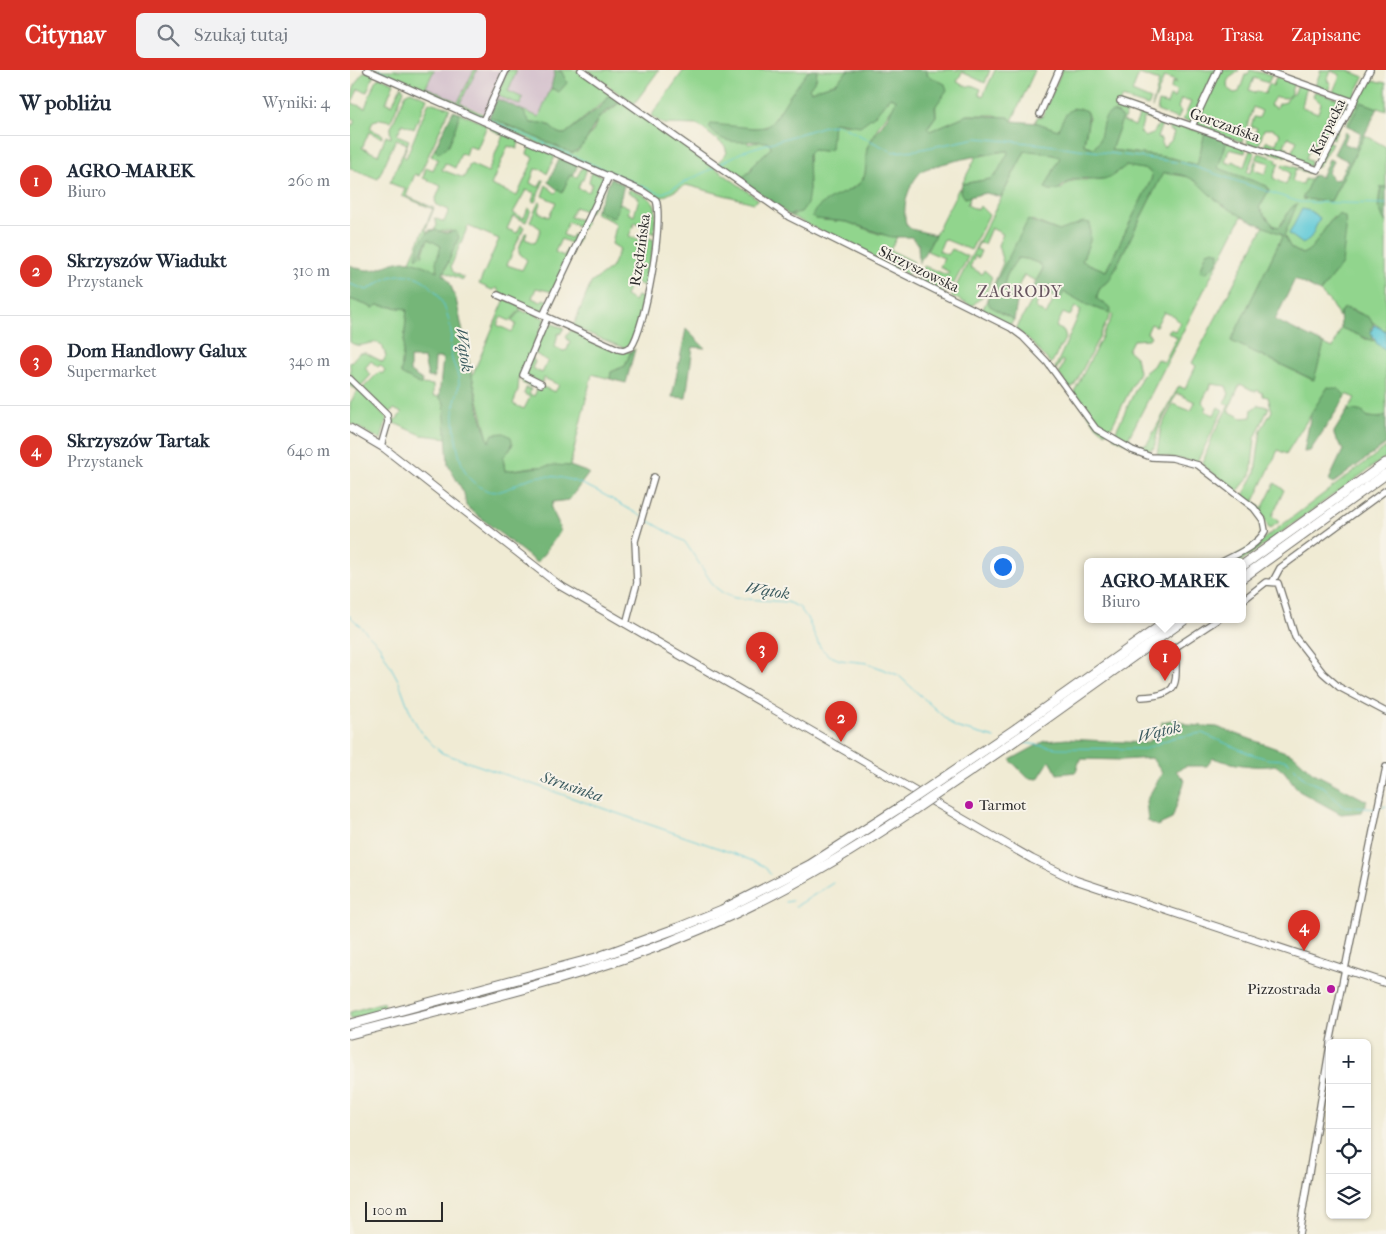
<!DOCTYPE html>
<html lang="pl">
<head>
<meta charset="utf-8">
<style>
	:root { --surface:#fff; --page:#f2f2f3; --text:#1f2937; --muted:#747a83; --line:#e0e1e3; --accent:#d93025 }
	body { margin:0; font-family:"IM FELL French Canon",serif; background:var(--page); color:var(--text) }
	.controls { position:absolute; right:15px; bottom:15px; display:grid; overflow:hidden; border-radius:8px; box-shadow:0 1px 4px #0004 }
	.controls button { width:45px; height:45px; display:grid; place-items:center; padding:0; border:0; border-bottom:1px solid var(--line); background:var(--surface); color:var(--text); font:25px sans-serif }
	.scale { position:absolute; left:15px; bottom:12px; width:78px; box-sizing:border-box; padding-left:5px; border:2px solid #2b2b2b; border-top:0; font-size:14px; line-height:18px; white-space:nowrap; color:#2b2b2b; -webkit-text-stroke:4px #f7f3e8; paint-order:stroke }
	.you { position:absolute; left:652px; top:496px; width:18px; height:18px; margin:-12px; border:4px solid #fff; border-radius:50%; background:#1a73e8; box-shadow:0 0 0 8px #1a73e833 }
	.badge { display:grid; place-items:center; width:32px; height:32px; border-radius:50%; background:var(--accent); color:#fff; font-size:16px; font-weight:700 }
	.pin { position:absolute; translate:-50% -41px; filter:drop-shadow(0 1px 2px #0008) }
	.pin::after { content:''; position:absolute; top:26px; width:18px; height:15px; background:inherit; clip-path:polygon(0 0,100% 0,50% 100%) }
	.popup { position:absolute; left:734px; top:488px; width:162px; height:65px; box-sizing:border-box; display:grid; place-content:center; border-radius:8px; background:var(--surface); filter:drop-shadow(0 1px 4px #0005); font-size:16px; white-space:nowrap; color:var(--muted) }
	.popup b { font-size:19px; color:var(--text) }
	.popup::after { content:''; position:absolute; left:50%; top:100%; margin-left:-10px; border:10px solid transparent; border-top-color:var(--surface) }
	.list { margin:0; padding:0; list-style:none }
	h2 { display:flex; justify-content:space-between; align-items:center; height:65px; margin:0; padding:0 20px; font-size:21px }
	h2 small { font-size:16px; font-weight:400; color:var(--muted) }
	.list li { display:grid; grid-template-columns:32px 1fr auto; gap:15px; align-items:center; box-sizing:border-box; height:90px; padding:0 20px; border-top:1px solid var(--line) }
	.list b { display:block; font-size:19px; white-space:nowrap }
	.list p { margin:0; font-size:16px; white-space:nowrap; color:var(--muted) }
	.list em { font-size:16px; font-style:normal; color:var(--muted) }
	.icon { flex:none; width:28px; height:28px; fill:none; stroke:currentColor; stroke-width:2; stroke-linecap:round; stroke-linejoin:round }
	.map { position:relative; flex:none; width:1036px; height:1164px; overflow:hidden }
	header { display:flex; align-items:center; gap:30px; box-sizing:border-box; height:70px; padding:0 25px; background:var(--accent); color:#fff }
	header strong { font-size:24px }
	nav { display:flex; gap:28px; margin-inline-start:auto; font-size:18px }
	.search { width:350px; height:45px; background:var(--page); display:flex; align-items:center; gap:12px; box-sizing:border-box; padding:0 18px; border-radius:8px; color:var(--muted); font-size:19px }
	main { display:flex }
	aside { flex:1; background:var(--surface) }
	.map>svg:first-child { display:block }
</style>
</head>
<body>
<header>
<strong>Citynav</strong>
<div class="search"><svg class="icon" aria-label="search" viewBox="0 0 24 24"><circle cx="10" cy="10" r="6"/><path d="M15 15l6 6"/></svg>Szukaj tutaj</div>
<nav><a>Mapa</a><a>Trasa</a><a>Zapisane</a></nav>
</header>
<main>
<aside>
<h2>W pobliżu<small>Wyniki: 4</small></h2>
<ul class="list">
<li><span class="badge">1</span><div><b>AGRO-MAREK</b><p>Biuro</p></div><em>260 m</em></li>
<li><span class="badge">2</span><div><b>Skrzyszów Wiadukt</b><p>Przystanek</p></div><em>310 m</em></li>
<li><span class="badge">3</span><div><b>Dom Handlowy Galux</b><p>Supermarket</p></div><em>340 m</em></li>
<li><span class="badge">4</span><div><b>Skrzyszów Tartak</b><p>Przystanek</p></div><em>640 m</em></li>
</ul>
</aside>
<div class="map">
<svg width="1036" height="1164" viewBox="0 0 1036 1164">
	<rect width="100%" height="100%" fill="#f7f3e8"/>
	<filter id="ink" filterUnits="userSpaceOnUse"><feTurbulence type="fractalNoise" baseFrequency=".02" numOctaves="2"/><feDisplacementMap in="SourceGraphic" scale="10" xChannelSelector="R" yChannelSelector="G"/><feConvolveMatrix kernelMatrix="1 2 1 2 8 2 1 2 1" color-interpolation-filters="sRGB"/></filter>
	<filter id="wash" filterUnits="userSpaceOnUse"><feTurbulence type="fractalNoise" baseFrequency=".0096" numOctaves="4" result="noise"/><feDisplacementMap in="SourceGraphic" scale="20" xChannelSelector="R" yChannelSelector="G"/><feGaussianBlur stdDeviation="1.12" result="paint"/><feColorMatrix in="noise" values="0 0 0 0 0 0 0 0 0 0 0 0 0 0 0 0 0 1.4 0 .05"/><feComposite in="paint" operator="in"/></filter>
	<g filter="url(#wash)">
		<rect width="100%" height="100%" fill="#f0ebd4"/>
		<polygon fill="#d1bdca" points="84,0 229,0 208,77 76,17"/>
		<g fill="#91d58d" stroke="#5e805c">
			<polygon points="21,0 84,0 76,17 108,32 124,0 127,0 110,33 134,45 131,47"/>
			<polygon points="158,0 167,0 158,21 173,28 170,35 151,27 148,22"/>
			<path d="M209,0H229L263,24L215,64C208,64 203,61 199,55L181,53L172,40L189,47L201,18L203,20L212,2Z"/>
			<polygon points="236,0 309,0 284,34"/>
			<polygon points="334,0 459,0 421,54 412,58 395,58 398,74 414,71 420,73 421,78 404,94 392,112 367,93 377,83 375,76 348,55 313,54 301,46"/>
			<polygon points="467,0 498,0 486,13 461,21 459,18 466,9"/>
			<polygon points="577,0 640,0 635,13 612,2 607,12 618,17 621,15 631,19 629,24 633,26 645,0 685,0 662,51 645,45 617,45 580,61 577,59 586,46 585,10 577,5"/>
			<polygon points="712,0 801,0 807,3 809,0 866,0 841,51 833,50 841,32 831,29 828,38 831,41 828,49 807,41 809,32 817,34 820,26 824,28 827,21 821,19 822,12 826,13 826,11 814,7 802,38 809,11 789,4 782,22 801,30 798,36 772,28 769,33 780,37 773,51 785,56 789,46 782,43 784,38 804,46 802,50 794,48 790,62 795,67 803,64 811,50 813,51 807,68 811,69 812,76 814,77 821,71 824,62 819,60 820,53 855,63 847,95 822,88 761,80 772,49 744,78 734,75 739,47 736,41 723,38 708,60 685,53 688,46 692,47"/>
			<path d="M869,0H889C885,7 874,6 878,19L884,23L889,22L895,5H898L900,0L922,5L918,13L904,8L899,20L906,23L907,21L915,24L919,14L923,16L926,7L944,13L940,25L936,28L925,27L920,35L926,38L928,34L936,32L939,26L945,22L948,15L956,18L952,37L968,43L971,33L963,26L965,21L994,31L998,37L996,43L991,39L981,36L975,53L985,55L988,47L993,49L983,69L968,63L964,76L973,79L977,71L982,73L968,97H963L969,84L959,80L956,89L961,91L960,97L939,87L947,71L938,67L934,76L938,78L935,87L913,80L916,71L926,74L930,64L923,59H914L908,78L897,74L899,65L904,67L907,58L901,56L904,47L909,48L912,41L903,37L892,72L847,56L846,52Z"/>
			<polygon points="971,0 998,0 1014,7 1004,26 998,27 983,22 990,5 981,1 977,11 981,13 978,21 965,16"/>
			<path d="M16,1L24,4L17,22L8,19L2,33L15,38L25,11L30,7L44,13L36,33L42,35L51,16L54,20L41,51L30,49L23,51L20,59L33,65L32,68L19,62L12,78L28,85L36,66L41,68L40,60L56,23L61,21L77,28L64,59L52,54L47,65L59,70L53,86L56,88L79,32L100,38L69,106L65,104L56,126L84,138L75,161L85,159L87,155L84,148L94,152L99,140L87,135L85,131L91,116L73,108L76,97L83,100L88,89L81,86L85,78L86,81L99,75L110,43L135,54L136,58L127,79L118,76L115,85L111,83L105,98L95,93L92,100L114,108L120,94L138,102L153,65L140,59L142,57L170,69L167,79L158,76L141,115L167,126L184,88L177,84L180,75L177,74L181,73L205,87L197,104L193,100L185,99L180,113L189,117L192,110H194L185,132L182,131L185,123L176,120L163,143L174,148L178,138L181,140L176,152L163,146L157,159L167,163L171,155L174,157L157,195L172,200L177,190L169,183V178L175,163H177L175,169L185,173L191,159L180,151L189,132L191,133L188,142L199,147L206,132L192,126L196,115L205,123L208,120L212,122L220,105L227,107L233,96L237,98L233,110H231L228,118L239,122L242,114L239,112L241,102L253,106L254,115L240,143L225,137L220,147L236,151L233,159L218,152L213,165L221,168L223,164L229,167L225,175L211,169L205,182L214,186L217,179L222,181L203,222L186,218L182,228L191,232L193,229L199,231L195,239L187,241L150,224L147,218L142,220L129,214L149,169L118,156L101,196L103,202L114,208L113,210L94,202L109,167L102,161H78L72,186L78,169L91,176L87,201L60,191L83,139L52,126L55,119L40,113L57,74L46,69L28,109L0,98V54L3,55L5,50L0,48C0,32 2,11 16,1Z"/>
			<polygon points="1018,9 1036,13 1036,41 1011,32 998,56 996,55"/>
			<polygon points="540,27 546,29 544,36 529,55 517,78 515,105 510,113 493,124 473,150 497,152 529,164 547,167 540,180 564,192 558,205 439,145 445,145 459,120 458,84 461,80 475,81 483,53 485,52 496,55 524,46"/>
			<polygon points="269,28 408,129 408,130 404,133 336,115 309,129 301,124 138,51 139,47 208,77 227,82 243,61 248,49 267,35"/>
			<path d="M1015,65L1036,77V117H1031C1027,130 1029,142 1036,153V261C1021,253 1014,241 995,238L990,242L989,247L980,232L970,222L992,194L983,147L960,181L952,184L941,178L934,166L944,135L929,157L924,156L909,138L919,120L917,116L868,98L877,71L896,78L895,83L879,79L875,92L882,94L883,91L894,97L900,80L905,82L897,102L900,103L905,91H907L904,100L915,104L920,93L906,89L909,83L927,89L926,92L929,93L923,108L936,115L940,103L932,97L933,94L958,101V103L946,99L942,111L952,115L955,109L959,110L963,105L953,129L981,131Z"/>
			<polygon points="654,81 659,81 659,84 646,105 640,109 612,114 626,87"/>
			<path d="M675,81L692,82L711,87L695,118L712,119C724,104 736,113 752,109C760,107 769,100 776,95L798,100L802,105L801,110L756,201L731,191L740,171L720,158L709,161L682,150L637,229L651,243L664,250L660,255L632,241L653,193L648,175L653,164L641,158L634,174L629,173L626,179L631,181L628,188L625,186L620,197L632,204L634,200L642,207L636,223L622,236L601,226Z"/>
			<path d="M813,103L841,107L871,134L892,146L779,367C782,374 791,376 797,374L829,316L835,319L846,296L842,293L914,156L931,164L932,167L881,271L963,310L974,274L983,278L991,258L1009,264L1015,269L1024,270L1036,280V345C1021,354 1011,339 997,341L1005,328L997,324L995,328L994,324L978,317L936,384L928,380L904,431L912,439L925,413L934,420L922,446L929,452L919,459L914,448L893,426L905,403L911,360L922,341L918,327L913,326V323L907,320L906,322L890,314L878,341L892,348L901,347L902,339L909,335L919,337L905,368L901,405L887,422L852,395L863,365L879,335L874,332L879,324L876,316L861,314L852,332L857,337L855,341L864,345L868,337L873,340L847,392L807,385L811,357L823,334L841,341L845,332L827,323L809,356L804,378L795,382L763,367L793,304L803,296L807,289L814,292L827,267L818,262L820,259L825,261L830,252L825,249L826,247L814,242L806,256L801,254L797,263L801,266L799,269L783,270L778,280L786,287L789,302L762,356L755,363L745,354L723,324L763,245L761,244L724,316L719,318L709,304L714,292L712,290L706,300L705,298L731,240L725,237L720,246L713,243L706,257L714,261L716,267L701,294L682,273L666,259L684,227L690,228L685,237L696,245L705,227L710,229L714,221L739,236L761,238L746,229C748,221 751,215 759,211Z"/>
			<polygon points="609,118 614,128 621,126 617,135 628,140 630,136 639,145 621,180 594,169 589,181 598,185 602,179 618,187 600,221 596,223 567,209 574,196 597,205 599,202 590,197 594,188 577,181"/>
			<path d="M279,119C310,132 307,131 304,164L285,152L279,166L290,170L295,166L304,170L297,217L282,211L275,226L284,231L287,226L293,228L290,238L292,241L281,274L274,278L223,257L241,213L261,198L270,179L262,174L266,156L264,152L245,143L246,140L263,148L270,133L280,138L278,143L284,146L289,128L278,122Z"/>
			<path d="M667,188L677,189L690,194L693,198L686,211L674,205L662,229C646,218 659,200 667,188Z"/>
			<path d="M0,229L24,238L27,235L57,239L51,304L71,314L83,315V326L89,327L94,333L98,368L72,365L39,351L42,348L46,350L52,343L44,339L39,344L13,318L29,302L32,304L35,300L30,295L28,297L21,291L15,298L21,305L10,317C2,309 0,304 0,293L9,283H16L33,292L36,286L32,275L28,273C17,271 10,280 0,272Z"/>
			<polygon points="155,229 170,236 170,240 160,251 151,247 147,255 162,262 166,254 161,251 171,240 177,243 178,240 195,249 169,307 168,321 163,334 174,339 180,327 174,324 176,318 181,319 179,324 184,326 189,316 183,313 181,317 172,313 173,309 205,322 209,315 194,308 192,313 174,305 182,287 185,292 182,298 192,303 198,291 184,283 197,252 214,258 210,264 208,263 205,277 213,281 217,280 220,272 216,267 221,260 273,282 281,281 275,296 261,302 260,309 242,304 220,396 182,397 155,401 153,387 160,380 163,373 139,373 122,306"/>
			<polygon points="0,310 37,348 31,370 0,353 0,333 8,320 0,316"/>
			<polygon points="1036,377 1036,387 890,492 876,492 912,470"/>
			<polygon points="33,932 35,940 0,949 0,942"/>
		</g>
		<g fill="#74b678" stroke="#507052">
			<polygon points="205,0 212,2 217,13 209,22 201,18"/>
			<path d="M459,0H467L466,9L459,18L461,21L486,13L498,0H577V5L595,14L597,20L585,37L586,46L577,58L580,61L617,45L659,47L662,51L688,53L708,60C714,46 719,33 736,41C741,52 734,63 734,75L744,78C756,67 747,47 763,42L769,44L772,49L761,80L822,88L847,95L855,63L877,71L868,98L917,116L919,120L909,138L924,156L929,157C936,150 938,137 947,134L934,166L941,178L952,184C969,178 973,152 990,144L995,147L996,160L992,194L970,222L945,209L925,250L974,274L964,310L881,271L932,167L931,164C911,155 890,147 872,134C846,116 850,104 813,103L759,211C751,215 747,221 747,229L761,238L760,243L739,236L714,222L710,229L683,217L693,199L690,194L677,189L668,188C656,205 646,218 667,232L664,250L640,236L637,229L678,150L709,161L733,152L740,153V171L732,191L756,201L801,110L802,105L798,100L776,96C771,99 766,104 760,107C750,112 736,107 725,109C713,112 709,126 695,118L710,87L692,82L675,81L651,127L636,123L614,128L610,122L612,114L640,109L646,105L659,81C651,80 576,96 572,101C558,114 552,136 556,154L561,159L585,165L569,193L568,173L561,167H541L497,152L466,149L462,146C469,128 497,125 510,113C520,103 513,88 518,76C526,60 542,45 546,29L540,27L524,46L510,56L485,52L483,53L481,79L475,81L462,80L458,84L459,120L457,134L451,142L439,145L390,109L401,101L404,94L421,78L420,73C401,67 374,81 359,57L361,54L404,58L417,57L426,48L438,28Z"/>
			<path d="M263,24L270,31C264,38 254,41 248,49C240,60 236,78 222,83L139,47L147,29L172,40L181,53C185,54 189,52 193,53C203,55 204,65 215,64L251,36L259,25Z"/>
			<polygon points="1011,32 1028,38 981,131 952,129 963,105 971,107 979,89 983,91 978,102 982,110 989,109 998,91 984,84 995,62 998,64 993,73 1005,78 1011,63 998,56"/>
			<path d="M103,41L110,43C105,55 103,78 88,83L85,78Z"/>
			<polygon points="211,86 228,94 223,106 220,105 212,123 198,112"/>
			<polygon points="261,108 274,115 267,142 263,148 246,140"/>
			<polygon points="1031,117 1036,117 1036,153 1028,137"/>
			<path d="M85,160L96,163L106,161L109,167L93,204L99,211L106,229L130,344L139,372L143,364L154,363L161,367C164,377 160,380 153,387L155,401L205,395L220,396L239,403L219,430L203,432L201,438L208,452L210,462L187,493L116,436L114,423L98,395L94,333L89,327L93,288H85L84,308L78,307L74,288H60V302L72,310L71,315L51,304L57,239L27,235L24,238L0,229V195C25,207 30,194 53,191C64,189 77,198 87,201L86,192L91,176L78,169L68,188L66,187C68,176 73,162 85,160Z"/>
			<path d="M864,180L869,182C869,192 864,198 855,203L850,201L857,182Z"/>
			<polygon points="995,238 1019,247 1024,255 1021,257 1023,271 991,258 990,242"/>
			<polygon points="336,259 355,278 343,277 336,328 322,327"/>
			<polygon points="285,279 276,313 260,309 261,302 275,296 281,281"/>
			<polygon points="978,317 989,319 994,324 995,328 960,381 954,382 961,343"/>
			<polygon points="1004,340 1013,342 1018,347 1031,348 1036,345 1036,374 982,414 979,410 993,380 984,365 984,362 997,341"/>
			<path d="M826,649L838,655L867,657L944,685L962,702L1017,731L1012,742L991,744L949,721L934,701L925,695C908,699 881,694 863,688L857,696H836L826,701L835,710L822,749L807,756L798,751L796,731L812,703L802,688L772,690L730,689L726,702L707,704L700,690L688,709L678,708L660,690L695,671L717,669L795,673L810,665L812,652Z"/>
		</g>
		<g fill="#5ec9d7" stroke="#447a81">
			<polygon points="952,139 960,141 970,148 961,167 953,174 939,164"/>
			<polygon points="1024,255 1036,261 1036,280 1027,274 1021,262"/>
		</g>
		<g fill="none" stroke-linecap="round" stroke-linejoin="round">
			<g stroke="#5ec9d7" stroke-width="1">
				<polyline points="29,0 130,46"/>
				<polyline points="138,49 311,124 365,97"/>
				<polyline points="368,95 394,81 475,56 489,55 543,82 567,80 627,68 690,74 833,93 949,132 1036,134"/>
				<path d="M0,214L17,220C25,216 31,210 40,207C76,195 97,231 101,261C102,269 99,277 101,284C102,294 109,302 109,313C109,322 104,330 104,339C103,357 108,399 122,411C152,438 163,406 194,406C230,406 260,429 291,446"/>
				<polyline points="294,448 335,472 364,516 374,524 385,528 437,532 449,537 457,548 470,577 478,585 490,590 517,593 548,605 605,657 645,668"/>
				<polyline points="0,546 29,575 48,610"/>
				<path d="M49,612C61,644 64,660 92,683L391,786L414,796L420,804"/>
				<polyline points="669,672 707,678 795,679 822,668 852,663 898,683 918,689 936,690 957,711 974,717 992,736 1026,739"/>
				<polyline points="1030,738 1036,736"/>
				<polyline points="436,832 442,831"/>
				<polyline points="445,837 483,813"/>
			</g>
		</g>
	</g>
	<g filter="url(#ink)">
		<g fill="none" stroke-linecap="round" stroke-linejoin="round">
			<defs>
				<g id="minor">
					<path d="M17,0L294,122L306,130C314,151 295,259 281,277L273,280L268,279L148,225"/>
					<path d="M231,0L439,147L661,258L673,267L697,292L746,359L782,380L801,387L822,388L848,395L904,438L913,450L915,461C907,476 887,484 872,492"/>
					<polyline points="914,0 1004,32"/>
					<polyline points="770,31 968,100 1020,0"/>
					<polyline points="690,44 709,0"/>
					<polyline points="133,51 156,0"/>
					<polyline points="842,56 868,0"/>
					<polyline points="193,246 259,106"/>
					<polyline points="0,309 37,345 38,352 31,376"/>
					<polyline points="191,314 173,305 197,248"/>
					<polyline points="923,511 930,498 1036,420"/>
					<polyline points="892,531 916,512 928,513 945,567 973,603 989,617 1036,642"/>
					<polyline points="276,554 287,513 285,471 304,407"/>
					<path d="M792,627C833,625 825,613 826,577L867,550"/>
					<polyline points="980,973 1036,697"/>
					<polyline points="949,1164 980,975"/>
				</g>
				<polyline id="tertiary" points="0,358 34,378 209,515 682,789 725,810 1036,913"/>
				<g id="primary">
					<polyline points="892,496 1036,393"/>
					<polyline points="892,508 1036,404"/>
					<polyline points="667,658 819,550"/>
					<polyline points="676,663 834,550"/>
					<polyline points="0,954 246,888 328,858 372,840 460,795 549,738"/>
					<path d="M0,964C95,939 191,917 284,885C382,851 473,801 559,743"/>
				</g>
			</defs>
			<use href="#minor" stroke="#706e66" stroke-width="8"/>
			<use href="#tertiary" stroke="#706e66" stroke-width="9"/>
			<use href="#primary" stroke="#706e66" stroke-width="11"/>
			<use href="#minor" stroke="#fff" stroke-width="5.5"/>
			<use href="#tertiary" stroke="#fff" stroke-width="7"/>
			<use href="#primary" stroke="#fff" stroke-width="9"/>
			<defs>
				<g id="primary-bridge">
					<polyline points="549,738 667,658"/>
					<polyline points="559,743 676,663"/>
				</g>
			</defs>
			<use href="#primary-bridge" stroke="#706e66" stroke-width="11" stroke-linecap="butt"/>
			<use href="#primary-bridge" stroke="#fff" stroke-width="9"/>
		</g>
	</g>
	<g fill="#b5179e" stroke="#f7f3e8" stroke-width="2">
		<circle cx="619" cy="735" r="5"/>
		<circle cx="981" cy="919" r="5"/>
	</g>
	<g text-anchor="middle" stroke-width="4" stroke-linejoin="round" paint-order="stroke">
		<g font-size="15" fill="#2b2b2b" stroke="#f7f3e8">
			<text transform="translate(875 55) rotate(20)" y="5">Gorczańska</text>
			<text transform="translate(978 57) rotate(-64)" y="5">Karpacka</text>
			<text transform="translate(290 180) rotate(-82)" y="5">Rzędzińska</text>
			<text transform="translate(569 199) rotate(26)" y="5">Skrzyszowska</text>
		</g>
		<g font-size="15" fill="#2b2b2b" stroke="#f7f3e8" text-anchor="start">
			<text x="629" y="740">Tarmot</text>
			<text x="971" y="924" text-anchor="end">Pizzostrada</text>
		</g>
		<g font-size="16" letter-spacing="1" fill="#675560" stroke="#f7f3e8">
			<text x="670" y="227">ZAGRODY</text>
		</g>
		<g font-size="16" font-style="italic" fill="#3a5a5f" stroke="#f7f3e8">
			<text transform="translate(115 280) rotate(82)" y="6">Wątok</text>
			<text transform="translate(418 520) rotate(9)" y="6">Wątok</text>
			<text transform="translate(809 661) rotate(-14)" y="6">Wątok</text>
			<text transform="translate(222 716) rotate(19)" y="6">Strusinka</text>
		</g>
	</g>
</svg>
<div class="controls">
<button>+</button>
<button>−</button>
<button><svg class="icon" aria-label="locate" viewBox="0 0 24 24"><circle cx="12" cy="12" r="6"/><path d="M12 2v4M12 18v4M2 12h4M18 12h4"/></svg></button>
<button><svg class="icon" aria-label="layers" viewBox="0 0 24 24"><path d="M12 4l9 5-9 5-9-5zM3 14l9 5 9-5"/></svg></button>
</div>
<div class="scale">100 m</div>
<div class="you"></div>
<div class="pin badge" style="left:815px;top:611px">1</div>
<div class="popup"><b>AGRO-MAREK</b>Biuro</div>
<div class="pin badge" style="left:491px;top:672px">2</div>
<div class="pin badge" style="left:412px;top:603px">3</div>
<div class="pin badge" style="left:954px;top:881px">4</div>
</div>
</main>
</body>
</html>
